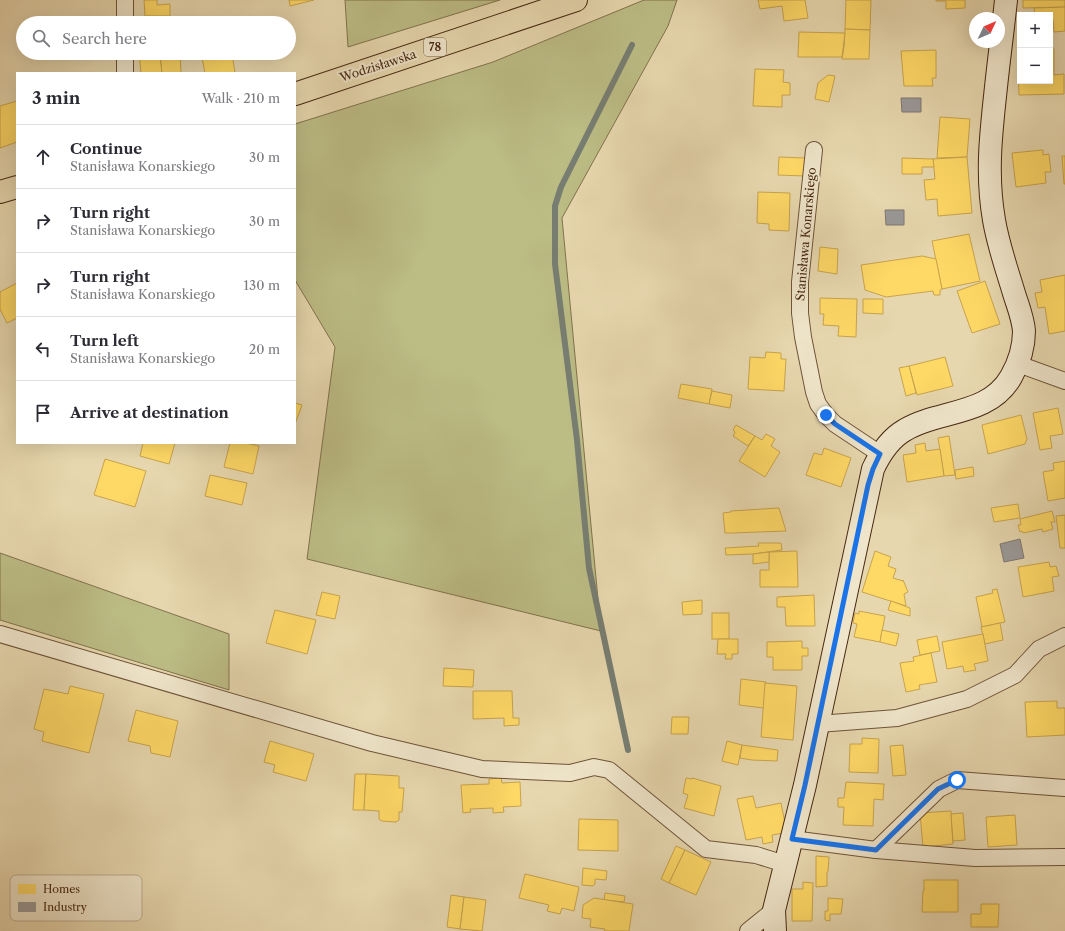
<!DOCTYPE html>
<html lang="en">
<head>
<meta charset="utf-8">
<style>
	:root { --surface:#fff; --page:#f2f2f3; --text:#2b2b33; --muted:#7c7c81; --line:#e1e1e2 }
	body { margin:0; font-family:"Libre Caslon Text",serif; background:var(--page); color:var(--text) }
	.controls { position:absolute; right:12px; top:12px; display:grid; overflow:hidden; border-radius:0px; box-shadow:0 4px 16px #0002 }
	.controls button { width:36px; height:36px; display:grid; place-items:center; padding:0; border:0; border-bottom:1px solid var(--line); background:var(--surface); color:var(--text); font:20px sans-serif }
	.compass { position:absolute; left:969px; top:12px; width:36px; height:36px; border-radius:50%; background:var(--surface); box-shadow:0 4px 16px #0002; rotate:46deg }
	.stop { position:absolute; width:12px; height:12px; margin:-9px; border:3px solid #1a73e8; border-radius:50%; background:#fff }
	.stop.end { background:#1a73e8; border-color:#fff; box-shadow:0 1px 4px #0008 }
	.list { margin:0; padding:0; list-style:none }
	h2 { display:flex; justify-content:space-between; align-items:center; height:52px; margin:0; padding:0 16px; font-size:17px }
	h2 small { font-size:13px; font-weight:400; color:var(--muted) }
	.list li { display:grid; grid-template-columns:26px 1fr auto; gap:12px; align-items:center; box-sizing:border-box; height:64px; padding:0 16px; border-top:1px solid var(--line) }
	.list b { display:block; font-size:15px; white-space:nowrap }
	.list p { margin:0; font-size:13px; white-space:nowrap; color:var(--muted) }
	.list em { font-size:13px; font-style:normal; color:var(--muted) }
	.icon { flex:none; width:22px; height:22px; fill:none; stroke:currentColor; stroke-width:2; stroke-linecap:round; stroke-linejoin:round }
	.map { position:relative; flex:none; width:1065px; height:931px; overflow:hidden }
	.search { position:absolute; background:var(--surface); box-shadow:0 4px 16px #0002; left:16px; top:16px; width:280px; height:44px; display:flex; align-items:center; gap:10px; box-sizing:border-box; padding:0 14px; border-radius:22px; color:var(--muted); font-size:15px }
	.panel { position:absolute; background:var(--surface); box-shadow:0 4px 16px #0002; left:16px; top:72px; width:280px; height:372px; border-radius:0px }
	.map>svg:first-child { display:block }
</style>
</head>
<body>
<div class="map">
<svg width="1065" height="931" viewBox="0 0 1065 931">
	<rect width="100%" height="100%" fill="#e7d7ae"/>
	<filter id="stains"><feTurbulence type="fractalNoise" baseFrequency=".005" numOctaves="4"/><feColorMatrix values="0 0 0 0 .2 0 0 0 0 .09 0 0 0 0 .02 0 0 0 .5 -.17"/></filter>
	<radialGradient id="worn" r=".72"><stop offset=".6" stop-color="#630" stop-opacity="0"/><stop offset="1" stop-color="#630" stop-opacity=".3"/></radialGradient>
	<g fill="#bcbc85" stroke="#82724c">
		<polygon points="345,0 500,0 348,47"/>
		<polygon points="644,0 677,0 668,26 562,218 601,631 307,559 335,347 295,280 295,124 493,62"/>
		<polygon points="0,553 229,634 229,690 0,620"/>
	</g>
	<g fill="#ffd966" stroke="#c8a44d">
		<polygon points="144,0 157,0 157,5 170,4 170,16 145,16"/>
		<polygon points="289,0 314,0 290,6"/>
		<polygon points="758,0 805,0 808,18 784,21 782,6 760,9"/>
		<polygon points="846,0 871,0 870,30 845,29"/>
		<polygon points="936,0 965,0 965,8 946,9 946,1 936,1"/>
		<polygon points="1023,0 1065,0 1065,7 1023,8"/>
		<polygon points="1065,7 1065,31 1054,32 1053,20 1050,20 1050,15 1035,15 1034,8"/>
		<polygon points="845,29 870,30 869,59 842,59 844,47"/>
		<polygon points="799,32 845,33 842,57 798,57"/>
		<polygon points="1018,49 1020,49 1020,81 1050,81 1050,49 1054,49 1054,75 1064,74 1064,94 1019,95"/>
		<polygon points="936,50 936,78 932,78 933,86 904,86 901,51"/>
		<polygon points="139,53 160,53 162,73 141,73"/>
		<polygon points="160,53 180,53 181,73 162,73"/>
		<polygon points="201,53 232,53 235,73 205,73"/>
		<polygon points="755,69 784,70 783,82 790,83 790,95 782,95 782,107 753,106"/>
		<polygon points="828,75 835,76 829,102 815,99 818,83"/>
		<polygon points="17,101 17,142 0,148 0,106"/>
		<polygon points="940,117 970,119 967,157 937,158"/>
		<polygon points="1043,150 1043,155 1049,154 1051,172 1045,172 1046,183 1016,187 1012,153"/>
		<polygon points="1062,156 1065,156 1065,184 1064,184"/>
		<polygon points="779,157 805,158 805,176 778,175"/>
		<polygon points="967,157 972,213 938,216 937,199 926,200 924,180 935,179 933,159"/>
		<polygon points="902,158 933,159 934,167 922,167 922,174 902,174"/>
		<polygon points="758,192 790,193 789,231 769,230 769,224 757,223"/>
		<polygon points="969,234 980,281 942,289 932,241"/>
		<polygon points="820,247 838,249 837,274 818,271"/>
		<polygon points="922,256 936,259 942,289 940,290 940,295 934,295 933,291 886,297 865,290 861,265"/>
		<polygon points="1065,275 1065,331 1049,334 1045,307 1038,308 1035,293 1042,292 1040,280"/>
		<polygon points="985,281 1000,324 972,333 957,291"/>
		<polygon points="17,283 17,318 7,323 0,309 0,292"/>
		<polygon points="820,298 857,299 856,337 838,336 839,326 823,325 824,314 820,314"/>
		<polygon points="863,299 883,299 883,314 863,313"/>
		<polygon points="766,352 781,353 781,359 786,359 784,391 748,389 750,357 765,358"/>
		<polygon points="945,357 953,386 917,395 909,366"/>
		<polygon points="909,366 916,393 906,396 899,368"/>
		<polygon points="681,384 712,389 709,404 678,398"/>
		<polygon points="712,391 732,395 730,408 709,404"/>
		<polygon points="295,403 302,405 295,424"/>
		<polygon points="1058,408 1063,434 1050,436 1052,448 1040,450 1033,413"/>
		<polygon points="1021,415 1027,439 1025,444 988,454 982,425"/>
		<polygon points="736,425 755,436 748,446 733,436 735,432 733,430"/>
		<polygon points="766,434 775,439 771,446 780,452 765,477 739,461 755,436 762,440"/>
		<polygon points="949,436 955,475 944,476 938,438"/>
		<polygon points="143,443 175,443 169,464 140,456"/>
		<polygon points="230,443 246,443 259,446 253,474 224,467"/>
		<polygon points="925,443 926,451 940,449 944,476 907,482 903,455 916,453 915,445"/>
		<polygon points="824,448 851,458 841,487 806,475 814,453 822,455"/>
		<polygon points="105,459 146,471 135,507 94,495"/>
		<polygon points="1065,461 1065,498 1048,501 1043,472 1054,470 1053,463"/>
		<polygon points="973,467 974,476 956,479 955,470"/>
		<polygon points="210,475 247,483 242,505 205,496"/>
		<polygon points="1018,504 1020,518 994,522 991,508"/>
		<polygon points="779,508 786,531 732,533 725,533 723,513 731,512 731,511"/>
		<polygon points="1052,511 1055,522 1051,522 1053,529 1043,532 1042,529 1023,533 1022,531 1020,532 1018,525 1021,525 1020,519"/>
		<polygon points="1065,515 1065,548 1060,548 1056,516"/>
		<polygon points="758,543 781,543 782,550 753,554 726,555 725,548 759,546"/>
		<polygon points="797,551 798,587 760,587 760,570 769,570 769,552"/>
		<polygon points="875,551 891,557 888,566 896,569 893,578 903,581 903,580 908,592 904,594 906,606 862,592"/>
		<polygon points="769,552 769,562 753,564 753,554"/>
		<polygon points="1049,562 1050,567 1056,566 1059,576 1052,577 1054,591 1023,597 1018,567"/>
		<polygon points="997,589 1005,622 982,627 976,597 993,593 992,590"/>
		<polygon points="322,592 340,596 335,619 316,615"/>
		<polygon points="814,595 815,626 786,626 785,607 777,607 777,597"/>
		<polygon points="702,600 702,614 683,615 682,602"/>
		<polygon points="891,601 910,608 910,616 888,610"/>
		<polygon points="275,610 316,620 307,654 266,643"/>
		<polygon points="859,611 885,616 880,642 854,637 857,624 853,623 855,613 859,614"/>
		<rect x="712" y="613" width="17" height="26"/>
		<polygon points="1000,623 1003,640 985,644 981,627"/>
		<polygon points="882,630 899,634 896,646 880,642"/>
		<polygon points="983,634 988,661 974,664 976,670 964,672 963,666 947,669 942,642"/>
		<polygon points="937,636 940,651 920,655 917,640"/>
		<polygon points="718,639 738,639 738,654 732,654 732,659 725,659 726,654 717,654"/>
		<polygon points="802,641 802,648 808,648 808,656 802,656 802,670 773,670 773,657 767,657 767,642"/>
		<polygon points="931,653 937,682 919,685 920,689 906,692 900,663 914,661 913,657"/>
		<polygon points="444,668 474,670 473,687 443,686"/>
		<polygon points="741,679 766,682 764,708 739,705"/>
		<polygon points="765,683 797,686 793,740 761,737"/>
		<polygon points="70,686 104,694 89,753 42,741 44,732 34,729 44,689 68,694"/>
		<polygon points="473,691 512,691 513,718 519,718 519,725 504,726 504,718 473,719"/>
		<polygon points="1057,701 1057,708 1065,708 1065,735 1027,737 1025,702"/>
		<polygon points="136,710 178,721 170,757 151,753 150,746 128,741"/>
		<polygon points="672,717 689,717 688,734 671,734"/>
		<polygon points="862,738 879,739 878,773 849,772 850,744 862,744"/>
		<polygon points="270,741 314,754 306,781 273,772 275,765 264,762"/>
		<polygon points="727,741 742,745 738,765 722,761"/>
		<polygon points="742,745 778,750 777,761 752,760 740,758"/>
		<polygon points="903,745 906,775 893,776 890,746"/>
		<polygon points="355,774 366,774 364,810 353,810"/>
		<polygon points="366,774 399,776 399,788 404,788 402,812 399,812 399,820 396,822 382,821 379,819 379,811 364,810"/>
		<polygon points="501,778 502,783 520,782 521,806 503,807 504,812 493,813 493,808 470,809 471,812 463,813 461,785 489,784 489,779"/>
		<polygon points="686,778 692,779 692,778 721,786 714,816 684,808 688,795 683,793"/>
		<polygon points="846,782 884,784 883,800 874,799 873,826 843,825 844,807 838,807 838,798 844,798"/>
		<polygon points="753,796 756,808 781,803 786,828 784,833 772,835 773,842 763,844 762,837 746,840 737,799"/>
		<polygon points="951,811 953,844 923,847 920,813"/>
		<polygon points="963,813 965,840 953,841 951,814"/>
		<polygon points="1015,815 1017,845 988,847 986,817"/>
		<polygon points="579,819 618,820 618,851 578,850"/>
		<polygon points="676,846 685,850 669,883 661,879"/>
		<polygon points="685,850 711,862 696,895 669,883"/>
		<polygon points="816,856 829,857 828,872 827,872 827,886 816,887"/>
		<polygon points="583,868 607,871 606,880 595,879 595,884 593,886 582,885"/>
		<polygon points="525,874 579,887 574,911 562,908 560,914 547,911 549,905 519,898"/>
		<polygon points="924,880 958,880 958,912 922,912 923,891 924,891"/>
		<polygon points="803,882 813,883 812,921 792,921 792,889 803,889"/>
		<polygon points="605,893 625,896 624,902 604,900"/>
		<polygon points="451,895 464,897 460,929 447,927"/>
		<polygon points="464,897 486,900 482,931 460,929"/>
		<polygon points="594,898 633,904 629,931 604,931 605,929 590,927 591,919 582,918 583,905"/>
		<polygon points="828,898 843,899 841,914 830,914 830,921 825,920 825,911 828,911"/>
		<polygon points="981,904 999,904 998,927 971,927 971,914 981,914"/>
	</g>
	<g fill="#999" stroke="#807770">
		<polygon points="901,98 921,98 921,112 902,112"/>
		<polygon points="885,210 904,210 904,225 886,225"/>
		<polygon points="1020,539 1024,558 1004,562 1000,544"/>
	</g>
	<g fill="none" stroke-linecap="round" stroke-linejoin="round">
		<polyline stroke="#777e71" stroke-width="6" points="628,750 589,568 577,440 555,264 555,206 561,187 632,45"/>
		<defs>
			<g id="street">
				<polyline points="125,0 125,23"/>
				<polyline points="125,53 125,73"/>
				<polyline points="814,150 800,282 800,313 803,337 814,392 818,404 826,415 835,424 880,454"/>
				<polyline points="1018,364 1065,381"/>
				<polyline points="0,634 372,743 482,769 570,773 594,767 609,770 706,849 756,855 785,864"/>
				<polyline points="818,724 897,718 967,699 1015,675 1039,649 1065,636"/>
				<polyline points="792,839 876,850 975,858 1065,857"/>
				<polyline points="876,850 939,789 957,780 1065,788"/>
				<polyline points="748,931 774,910"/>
			</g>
			<path id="secondary" d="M775,931L774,910L805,785L873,469C880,454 889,439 905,430C938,410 989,416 1011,377C1019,363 1024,348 1024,331C1023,317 1017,304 1013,290C1006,267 998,244 994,220C986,174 991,133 996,87C999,58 1003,29 1006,0"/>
			<g id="primary">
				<polyline points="295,94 576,0"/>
				<polyline points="0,192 17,187"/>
			</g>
		</defs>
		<use href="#street" stroke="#6f5439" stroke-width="18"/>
		<use href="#secondary" stroke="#472812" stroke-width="24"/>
		<use href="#primary" stroke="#472812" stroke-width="24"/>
		<use href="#street" stroke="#efe5ca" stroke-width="16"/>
		<use href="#secondary" stroke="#efe5ca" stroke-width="22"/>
		<use href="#primary" stroke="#e7d7ae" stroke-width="22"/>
	</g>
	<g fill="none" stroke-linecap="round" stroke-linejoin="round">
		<polyline stroke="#1a73e8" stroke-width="5" points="826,415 835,424 880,454 873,469 868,485 805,785 792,839 876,850 938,789 957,780"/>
	</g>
	<g text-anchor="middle" stroke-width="4" stroke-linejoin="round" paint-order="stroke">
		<rect fill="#efe5ca" stroke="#796149" stroke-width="1" x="424" y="38" width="22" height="18" rx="3"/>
		<g font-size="11" font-weight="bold" fill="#472812">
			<text x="435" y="51">78</text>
		</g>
		<g font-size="12" fill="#472812" stroke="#efe5ca">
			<text transform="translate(378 66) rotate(-18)" y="4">Wodzisławska</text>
			<text transform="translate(806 234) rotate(-85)" y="4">Stanisława Konarskiego</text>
		</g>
	</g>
	<rect x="10" y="875" width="132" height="46" rx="6" fill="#efe5ca" stroke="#bdac93" stroke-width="1"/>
	<rect x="18" y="884" width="18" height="10" fill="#ffd966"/>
	<rect x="18" y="902" width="18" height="10" fill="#999"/>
	<g font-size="11" fill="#472812">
		<text x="43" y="893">Homes</text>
		<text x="43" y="911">Industry</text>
	</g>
	<rect width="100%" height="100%" filter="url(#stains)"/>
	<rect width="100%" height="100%" fill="url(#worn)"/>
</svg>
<div class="controls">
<button>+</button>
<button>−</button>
</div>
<svg class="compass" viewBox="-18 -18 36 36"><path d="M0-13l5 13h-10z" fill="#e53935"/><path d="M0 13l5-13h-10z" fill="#7c7c81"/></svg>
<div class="stop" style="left:957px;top:780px"></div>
<div class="stop end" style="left:826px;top:415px"></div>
<div class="search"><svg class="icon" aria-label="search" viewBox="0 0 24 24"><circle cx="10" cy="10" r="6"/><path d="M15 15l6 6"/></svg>Search here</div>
<section class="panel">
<h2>3 min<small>Walk · 210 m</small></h2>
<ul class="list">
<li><svg class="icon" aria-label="ahead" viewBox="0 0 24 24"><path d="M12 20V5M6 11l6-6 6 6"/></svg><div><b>Continue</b><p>Stanisława Konarskiego</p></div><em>30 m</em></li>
<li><svg class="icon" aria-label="right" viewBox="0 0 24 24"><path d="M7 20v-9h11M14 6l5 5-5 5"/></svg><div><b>Turn right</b><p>Stanisława Konarskiego</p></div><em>30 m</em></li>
<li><svg class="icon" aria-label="right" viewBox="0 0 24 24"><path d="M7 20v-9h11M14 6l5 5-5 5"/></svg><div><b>Turn right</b><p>Stanisława Konarskiego</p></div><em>130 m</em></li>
<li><svg class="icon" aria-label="left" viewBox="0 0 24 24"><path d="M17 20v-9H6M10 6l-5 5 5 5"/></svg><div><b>Turn left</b><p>Stanisława Konarskiego</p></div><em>20 m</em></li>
<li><svg class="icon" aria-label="arrive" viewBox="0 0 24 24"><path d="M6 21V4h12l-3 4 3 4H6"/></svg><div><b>Arrive at destination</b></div></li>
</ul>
</section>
</div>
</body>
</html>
